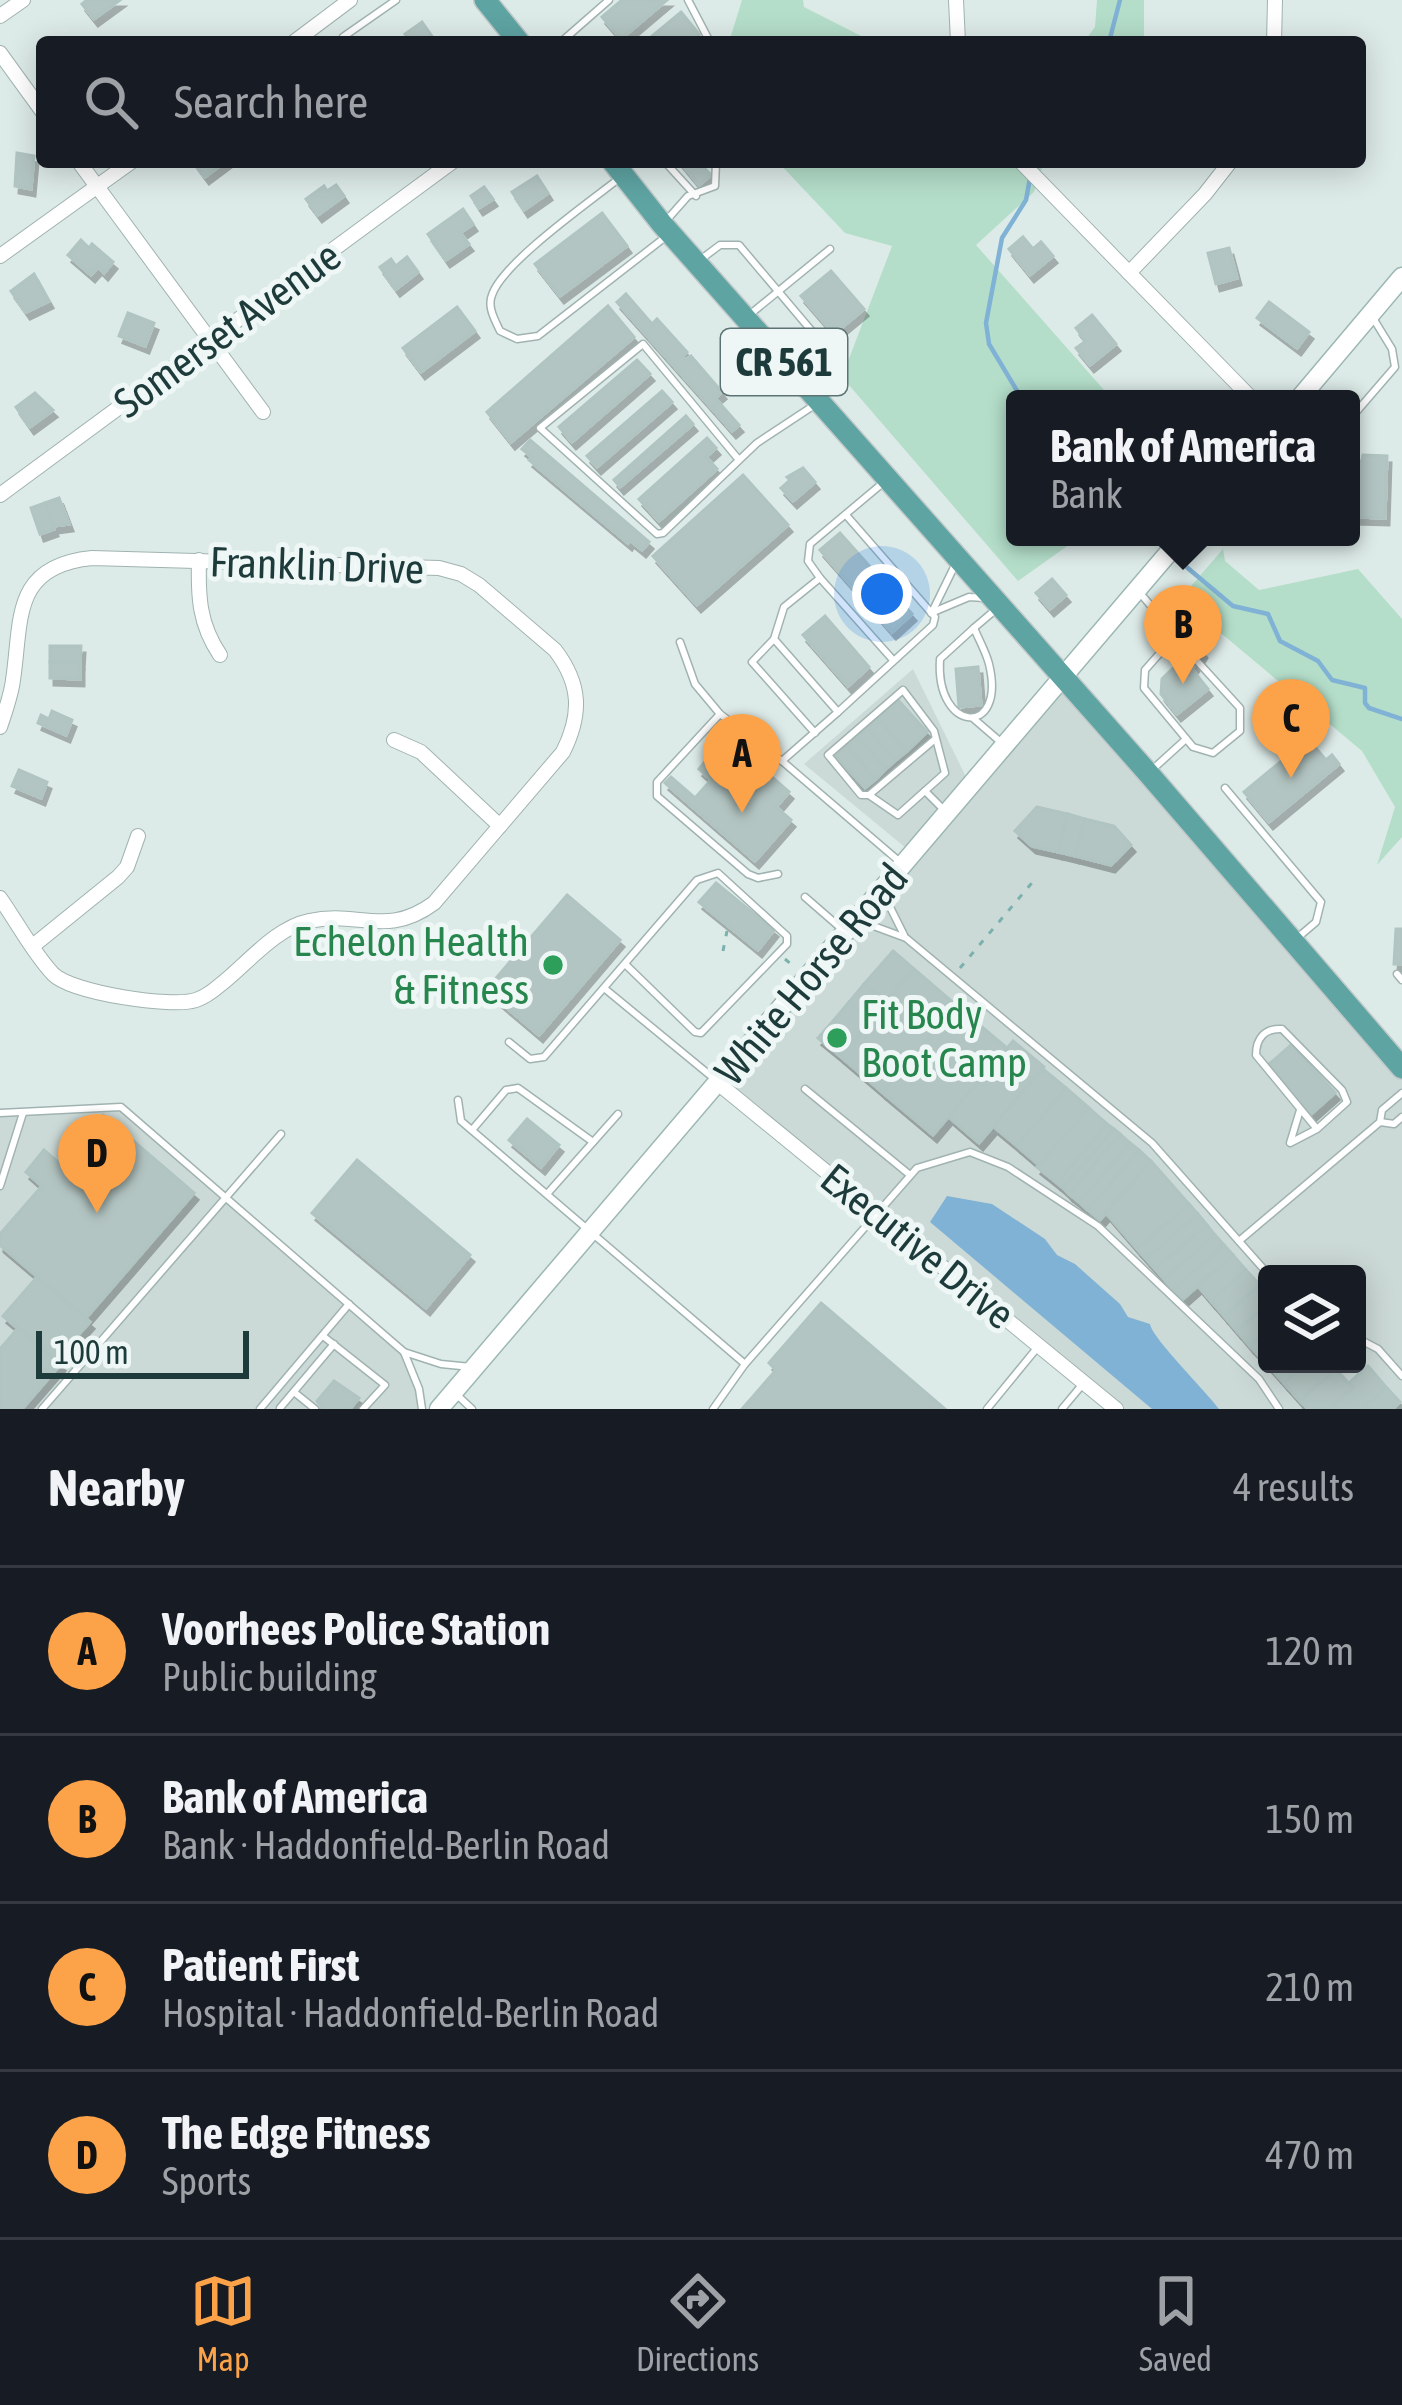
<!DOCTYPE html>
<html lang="en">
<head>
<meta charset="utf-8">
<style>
	:root { --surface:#171b24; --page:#20242c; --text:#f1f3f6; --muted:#9ea1a6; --line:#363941; --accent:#fca34a }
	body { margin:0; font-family:"Asap Condensed",sans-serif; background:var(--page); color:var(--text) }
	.controls { position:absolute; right:36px; bottom:36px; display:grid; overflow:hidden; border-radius:12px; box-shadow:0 6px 30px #0003 }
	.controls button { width:108px; height:108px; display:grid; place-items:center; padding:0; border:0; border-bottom:3px solid var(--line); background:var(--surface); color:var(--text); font:60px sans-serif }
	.scale { position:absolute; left:36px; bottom:30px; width:213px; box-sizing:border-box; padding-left:12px; border:6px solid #1e3b3b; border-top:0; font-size:33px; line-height:42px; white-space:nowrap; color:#1e3b3b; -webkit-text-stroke:9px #eef7f5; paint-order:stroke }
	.you { position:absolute; left:882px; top:594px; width:42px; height:42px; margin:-30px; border:9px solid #fff; border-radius:50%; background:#1a73e8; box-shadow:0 0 0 18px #1a73e833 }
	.badge { display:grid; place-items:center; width:78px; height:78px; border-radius:50%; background:var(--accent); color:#111; font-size:39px; font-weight:700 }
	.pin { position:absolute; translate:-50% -99px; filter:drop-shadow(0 3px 6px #0008) }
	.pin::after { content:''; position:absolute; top:63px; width:42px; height:36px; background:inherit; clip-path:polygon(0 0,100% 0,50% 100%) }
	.popup { position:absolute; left:1006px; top:390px; width:354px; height:156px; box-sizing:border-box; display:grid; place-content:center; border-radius:12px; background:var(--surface); filter:drop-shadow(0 3px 9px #0005); font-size:39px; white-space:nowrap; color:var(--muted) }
	.popup b { font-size:45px; color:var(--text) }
	.popup::after { content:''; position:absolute; left:50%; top:100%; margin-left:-24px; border:24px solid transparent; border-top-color:var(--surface) }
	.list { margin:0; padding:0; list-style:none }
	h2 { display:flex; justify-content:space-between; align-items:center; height:156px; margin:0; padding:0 48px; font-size:51px }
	h2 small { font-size:39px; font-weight:400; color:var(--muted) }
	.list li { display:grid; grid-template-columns:78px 1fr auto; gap:36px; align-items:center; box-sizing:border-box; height:168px; padding:0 48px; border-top:3px solid var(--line) }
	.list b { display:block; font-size:45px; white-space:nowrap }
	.list p { margin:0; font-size:39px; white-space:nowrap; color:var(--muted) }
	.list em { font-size:39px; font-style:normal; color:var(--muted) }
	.icon { flex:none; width:66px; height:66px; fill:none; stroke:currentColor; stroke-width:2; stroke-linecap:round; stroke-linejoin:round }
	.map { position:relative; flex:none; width:1402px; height:1409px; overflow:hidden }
	.search { position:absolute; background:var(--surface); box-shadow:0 6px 30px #0003; left:36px; right:36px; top:36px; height:132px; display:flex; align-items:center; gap:30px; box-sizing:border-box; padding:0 42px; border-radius:12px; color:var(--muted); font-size:45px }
	.sheet { height:828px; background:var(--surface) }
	nav { display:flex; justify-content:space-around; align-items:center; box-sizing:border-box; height:168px; border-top:3px solid var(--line); background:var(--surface); font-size:33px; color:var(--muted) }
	nav a { display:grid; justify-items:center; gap:6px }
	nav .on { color:var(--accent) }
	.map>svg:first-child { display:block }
</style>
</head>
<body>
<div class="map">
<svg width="1402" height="1409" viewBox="0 0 1402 1409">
	<defs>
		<filter id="shadow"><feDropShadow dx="4" dy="7" stdDeviation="0" flood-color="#0004"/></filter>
	</defs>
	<rect width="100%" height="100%" fill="#ddebe8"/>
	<g fill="#ccdad7" fill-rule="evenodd">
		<path d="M913,669L969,783L1061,677L1402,1068V1409H1116L719,1084L912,853L804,764ZM1267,1274H1357V1364H1267Z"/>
		<polygon points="121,1107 404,1352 422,1409 0,1409 0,1113"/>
	</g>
	<g fill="#b4deca">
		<polygon points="742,0 803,0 804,7 873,42 729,42"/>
		<polygon points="1097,0 1144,0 1144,42 1084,42 1095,27"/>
		<polygon points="778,162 1044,162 1034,192 976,245 1112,399 1015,399 1015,537 1080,537 1018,581 842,377 892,246 845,233"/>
		<polygon points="1223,549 1225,561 1259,590 1358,569 1402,619 1402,837 1377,865 1395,807 1362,751 1180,599"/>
	</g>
	<path fill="#80b2d5" d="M947,1196L992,1204L1045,1239L1057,1255L1075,1264L1120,1304L1128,1317L1150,1324C1152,1338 1206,1391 1219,1409H1152L930,1222Z"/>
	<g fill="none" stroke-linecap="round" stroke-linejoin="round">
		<g stroke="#80b2d5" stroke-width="4.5">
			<polyline points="1109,42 1120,0"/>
			<polyline points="1022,399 989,344 986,323 1002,238 1026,200 1030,178"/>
			<polyline points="1152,537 1163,547"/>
			<polyline points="1171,554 1233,606 1268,614 1280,641 1318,661 1332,680 1365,688 1365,703 1369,708 1402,719"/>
		</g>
	</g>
	<g fill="#b3c5c2" stroke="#b0c4c1" stroke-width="3" filter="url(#shadow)">
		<polygon points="87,0 120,0 94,19 82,4"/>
		<polygon points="622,0 667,0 621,39 602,17"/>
		<polygon points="681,12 699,34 689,42 645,42"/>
		<polygon points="422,22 436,42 411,42 405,34"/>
		<polygon points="17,153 34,156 31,189 15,186"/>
		<polygon points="194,162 225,162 205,177"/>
		<polygon points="680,162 699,162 711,175 699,185"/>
		<polygon points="537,176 548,193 524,210 512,192"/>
		<polygon points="336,185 344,196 318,215 306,199 324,186 327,191"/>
		<polygon points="484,187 493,199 479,208 471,196"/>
		<polygon points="463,209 473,224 460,233 469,244 446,260 428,234"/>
		<polygon points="602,213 627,246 560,296 535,264"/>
		<polygon points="1023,237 1033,249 1041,242 1053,256 1030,275 1009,249"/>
		<polygon points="81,240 89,248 92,244 113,262 104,273 98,267 91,275 68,255"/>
		<polygon points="1229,248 1237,278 1216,284 1208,253"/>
		<polygon points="407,257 418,272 396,289 380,267 391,259 396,266"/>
		<polygon points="831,271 864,309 834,334 801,296"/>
		<polygon points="34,274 49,301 26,312 11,291"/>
		<polygon points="626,294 652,324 657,319 687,352 682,356 686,360 691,356 722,392 715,398 739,425 732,431 617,302"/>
		<polygon points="1269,302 1309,332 1297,348 1257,318"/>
		<polygon points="608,306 634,337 511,442 487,412"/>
		<polygon points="457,307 475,331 421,372 403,348"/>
		<polygon points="128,313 154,323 145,346 119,336"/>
		<polygon points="1092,315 1116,344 1090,365 1076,348 1086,341 1076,328"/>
		<polygon points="637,360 650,374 572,442 559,427"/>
		<polygon points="662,391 672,402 597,467 587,456"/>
		<polygon points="35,393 53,410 30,427 16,407"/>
		<polygon points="686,416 693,424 620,487 614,480"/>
		<polygon points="707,438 716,448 706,457 717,469 659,521 639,499"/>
		<polygon points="530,440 649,542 642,550 630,540 628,543 529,460 532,457 522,449"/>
		<polygon points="1363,455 1387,456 1385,518 1351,517 1351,461 1362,461"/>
		<polygon points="803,468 815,482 793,501 781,488 790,480 787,477"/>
		<polygon points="743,475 788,525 697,605 653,556"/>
		<polygon points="59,498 69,524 53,526 45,503"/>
		<polygon points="45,503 54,529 40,534 31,508"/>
		<polygon points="840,533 912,614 892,632 820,550"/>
		<polygon points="1052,579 1066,595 1050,609 1036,593"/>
		<polygon points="825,616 869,667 848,686 803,635"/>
		<polygon points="1197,645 1203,651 1192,669 1208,689 1177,714 1161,694 1162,679"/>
		<polygon points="50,646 81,646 80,663 50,662"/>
		<polygon points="50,662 80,663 80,679 50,678"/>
		<polygon points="978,667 981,705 959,707 956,669"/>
		<polygon points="898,700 927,732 907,751 877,718"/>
		<polygon points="52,711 72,720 66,735 38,723 41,715 49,719"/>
		<polygon points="877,718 907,751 896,760 867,728"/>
		<polygon points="867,728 896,760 886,769 857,737"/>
		<polygon points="857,737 886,769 876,779 846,746"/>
		<polygon points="1308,739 1326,760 1332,755 1339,764 1269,822 1244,792"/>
		<polygon points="846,746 876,779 865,788 836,756"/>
		<polygon points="711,754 748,786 763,769 789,792 776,807 791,820 755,861 665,783 671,777 695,798 711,780 699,769"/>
		<polygon points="19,770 47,782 41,798 12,786"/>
		<polygon points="1037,807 1068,814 1058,852 1032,846 1015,831"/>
		<polygon points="1068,814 1085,819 1075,856 1058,852"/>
		<polygon points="1085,819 1114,826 1131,845 1111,865 1075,856"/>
		<polygon points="716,883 774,930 758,950 699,902"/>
		<polygon points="567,895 620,940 539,1035 486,990"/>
		<polygon points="1396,929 1402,929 1402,964 1394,964"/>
		<polygon points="893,951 914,969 886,1002 864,984"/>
		<polygon points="914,969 957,1006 882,1092 840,1056"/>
		<polygon points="864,984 886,1002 870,1021 849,1002"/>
		<polygon points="849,1002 870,1021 855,1039 834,1020"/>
		<polygon points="957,1006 1007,1048 933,1135 882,1092"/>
		<polygon points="834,1020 855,1039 840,1056 818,1038"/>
		<polygon points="1013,1041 1044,1067 979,1143 949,1117"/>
		<polygon points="1291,1045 1335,1093 1309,1116 1281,1086 1285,1083 1268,1065"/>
		<polygon points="1043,1069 1066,1088 1017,1146 993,1126"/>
		<polygon points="1066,1088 1089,1108 1039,1165 1017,1146"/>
		<polygon points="1089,1108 1107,1124 1057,1183 1037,1167"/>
		<polygon points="103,1115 194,1193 86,1318 0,1245 0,1234 42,1186 26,1172 44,1150 60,1164"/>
		<polygon points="527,1119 559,1145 541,1167 509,1140"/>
		<polygon points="1107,1124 1114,1129 1063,1188 1057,1183"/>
		<polygon points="1114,1129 1120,1134 1069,1194 1063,1188"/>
		<polygon points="1120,1134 1130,1143 1079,1202 1069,1194"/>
		<polygon points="1130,1143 1139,1150 1088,1210 1079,1202"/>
		<polygon points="1139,1150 1151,1161 1100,1220 1088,1210"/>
		<polygon points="357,1160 470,1255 426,1308 312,1213"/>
		<polygon points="1151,1161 1189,1204 1137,1249 1106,1213"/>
		<polygon points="1189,1204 1198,1214 1146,1259 1137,1249"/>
		<polygon points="1198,1214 1207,1225 1155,1269 1146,1259"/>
		<polygon points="1207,1225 1215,1235 1164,1279 1155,1269"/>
		<polygon points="1215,1235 1224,1245 1173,1290 1164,1279"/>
		<polygon points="1224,1245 1233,1255 1182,1300 1173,1290"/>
		<polygon points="1233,1255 1246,1270 1211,1301 1198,1286"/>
		<polygon points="1246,1270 1260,1285 1224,1316 1211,1301"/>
		<polygon points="37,1277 90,1322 56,1360 3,1316"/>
		<polygon points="1260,1285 1267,1293 1267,1304 1237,1331 1224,1316"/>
		<polygon points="821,1303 945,1409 742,1409 776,1370 769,1363"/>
		<polygon points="1267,1304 1267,1331 1250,1346 1237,1331"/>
		<polygon points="18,1328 61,1364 22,1409 0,1409 0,1349"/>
		<polygon points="1267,1331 1267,1364 1250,1346"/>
		<polygon points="1267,1364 1305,1364 1284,1383"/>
		<polygon points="1305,1364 1331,1364 1336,1369 1300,1401 1284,1383"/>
		<polygon points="1368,1366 1387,1388 1363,1409 1329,1409 1353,1388 1349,1383"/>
		<polygon points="1336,1369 1353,1388 1329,1409 1308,1409 1300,1401"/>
		<polygon points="334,1381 359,1398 350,1409 323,1409 317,1401"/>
		<polygon points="1387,1388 1400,1402 1393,1409 1363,1409"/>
	</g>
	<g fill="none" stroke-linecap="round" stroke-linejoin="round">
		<defs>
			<g id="lane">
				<polyline points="688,0 710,42"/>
				<polyline points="343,37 396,0"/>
				<polyline points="561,42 609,0"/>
				<polyline points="665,162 696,196"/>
				<path d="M621,177C592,200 502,263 492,295C487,307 495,320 500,331L517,339L538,336L668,235"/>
				<polyline points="665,222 688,196 715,186 716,162"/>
				<polyline points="700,260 720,245 739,245 832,355"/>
				<polyline points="748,316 830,249"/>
				<polyline points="1351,418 1395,367 1392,349 1373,318"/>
				<polyline points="739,460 643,344 540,428 657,534 663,533 757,443 816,404"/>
				<polyline points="820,578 893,660"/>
				<polyline points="1140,593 1189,651"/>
				<polyline points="933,610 956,563"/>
				<polyline points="931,613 969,597 984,598"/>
				<path d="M974,628C979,640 986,652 989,664C1007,738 935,734 940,659Z"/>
				<polyline points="974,628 994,611"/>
				<polyline points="1176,635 1145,670 1144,688 1193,747 1213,753 1240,731 1240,708 1198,662"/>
				<polyline points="774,639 752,662 815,733"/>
				<polyline points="680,642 695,684 720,714 782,761 900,862"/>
				<polygon points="903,690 934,731 945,773 898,815 869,795 861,795 828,755"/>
				<polyline points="838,712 933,625 935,617 846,515"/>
				<polyline points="720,714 657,782 657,796 748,874 758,878 778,874"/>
				<polyline points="974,719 1003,744"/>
				<polyline points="782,761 838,712 774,639 784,607 820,578 808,561 810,544 884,482"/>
				<polyline points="1153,769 1186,739"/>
				<polyline points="1225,788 1321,902 1316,922 1296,939"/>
				<polyline points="925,791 944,810"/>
				<polyline points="869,795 934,740"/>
				<polyline points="883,893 904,935"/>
				<polyline points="805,897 843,930"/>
				<polyline points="860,921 906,938 1152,1143 1268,1274"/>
				<polyline points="1397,974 1402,980"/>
				<polyline points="604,988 717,1081"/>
				<polyline points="509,1042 530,1059 544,1057 697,880 718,873 787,936 787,944 701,1033 695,1032 625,964"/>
				<polyline points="805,1089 910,1175"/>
				<polyline points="458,1100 461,1121 745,1364"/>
				<path d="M1300,1110L1290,1143L1317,1129L1347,1102L1342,1090L1282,1029C1265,1028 1256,1038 1256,1055L1317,1129"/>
				<polyline points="0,1113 121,1107 404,1352 441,1364 471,1367"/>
				<polyline points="1380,1122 1394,1124 1402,1117"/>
				<polyline points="472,1130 506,1090 518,1088 593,1142"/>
				<polyline points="0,1186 23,1113"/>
				<polyline points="547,1194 618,1114"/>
				<polyline points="1239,1241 1380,1122 1382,1110 1402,1093"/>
				<polyline points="323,1336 385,1385 363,1409"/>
				<polyline points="1357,1338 1378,1349 1402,1376"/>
				<polyline points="404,1352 419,1389 422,1409"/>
				<polyline points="294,1392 315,1409"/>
				<polyline points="457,1395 472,1409"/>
				<polyline points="280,1408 334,1344"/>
				<polyline points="42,1409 281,1134"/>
				<polyline points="260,1409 349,1304"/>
				<polyline points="713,1409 745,1364 917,1168 970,1152 1008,1167 1098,1226 1259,1379 1279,1409"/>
				<polyline points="987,1409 1037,1348"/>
				<polyline points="1062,1409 1082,1385"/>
			</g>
			<g id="street">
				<polyline points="956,0 958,42"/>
				<polyline points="0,16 23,0"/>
				<polyline points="294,42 350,0"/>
				<polyline points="1274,42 1275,0"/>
				<polyline points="0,53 42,111"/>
				<polyline points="79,162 263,412"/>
				<polyline points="1021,162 1252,399"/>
				<polyline points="0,256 131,162"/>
				<polyline points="1129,273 1205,194 1230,162"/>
				<polyline points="0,495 452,162"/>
				<path d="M199,560C198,596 199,624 220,655"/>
				<path d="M0,727C5,712 11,696 13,680C22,621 11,566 92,558L439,568L461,574L479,585L555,650C581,684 582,714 563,752L434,903C387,938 358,910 309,921C275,928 247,964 220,985C213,991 205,997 196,1000C172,1008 72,993 53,974C33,953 17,922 0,898"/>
				<polyline points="394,740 421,752 500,826"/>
				<polyline points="34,945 118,877 127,867 138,836"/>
				<polyline points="719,1084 1116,1409"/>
			</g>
			<g id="secondary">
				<polyline points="1299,399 1402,277"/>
				<polyline points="439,1409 1182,537"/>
			</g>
			<g id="primary">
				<polyline points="485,0 519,42"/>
				<polyline points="613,162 662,224 1148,773 1402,1068"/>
			</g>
		</defs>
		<use href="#lane" stroke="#a0b3b1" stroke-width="9"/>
		<use href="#street" stroke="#a0b3b1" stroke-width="16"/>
		<use href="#secondary" stroke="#9cb7b4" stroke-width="21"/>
		<use href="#primary" stroke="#c0c8c8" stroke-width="24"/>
		<g stroke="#7bb1ad" stroke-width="3" stroke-dasharray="6 9" stroke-linecap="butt">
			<polyline points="723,951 727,931"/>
			<polyline points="785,959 793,966"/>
			<polyline points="960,968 1036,878"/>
		</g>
		<use href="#lane" stroke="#fff" stroke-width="6"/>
		<use href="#street" stroke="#fff" stroke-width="14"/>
		<use href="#secondary" stroke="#fff" stroke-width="18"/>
		<use href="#primary" stroke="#5ea4a3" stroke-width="21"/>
	</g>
	<g fill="#2e9e5b" stroke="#eef7f5" stroke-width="4.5">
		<circle cx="553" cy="965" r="12"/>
		<circle cx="837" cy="1038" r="12"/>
	</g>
	<g text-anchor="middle" stroke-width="10" stroke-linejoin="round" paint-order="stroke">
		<rect fill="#eef7f5" stroke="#5c7373" stroke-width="3" x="721" y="329" width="126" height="66" rx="9"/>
		<g font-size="39" font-weight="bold" fill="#1e3b3b">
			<text x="784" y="376">CR 561</text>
		</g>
		<g font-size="42" fill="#1e3b3b" stroke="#eef7f5">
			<text transform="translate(227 329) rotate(-36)" y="15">Somerset Avenue</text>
			<text transform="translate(317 565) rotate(2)" y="15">Franklin Drive</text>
			<text transform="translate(811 974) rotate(-50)" y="15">White Horse Road</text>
			<text transform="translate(918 1246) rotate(39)" y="15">Executive Drive</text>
		</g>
		<g font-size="42" fill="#27864d" stroke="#eef7f5" text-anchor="end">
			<text x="529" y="956">Echelon Health<tspan x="529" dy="48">&amp; Fitness</tspan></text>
			<text x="861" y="1029" text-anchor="start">Fit Body<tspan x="861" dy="48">Boot Camp</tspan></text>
		</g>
	</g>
</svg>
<div class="controls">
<button><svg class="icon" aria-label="layers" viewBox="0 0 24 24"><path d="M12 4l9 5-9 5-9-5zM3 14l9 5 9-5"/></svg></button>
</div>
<div class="scale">100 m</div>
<div class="you"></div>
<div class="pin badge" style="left:742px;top:813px">A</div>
<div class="pin badge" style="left:1183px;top:684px">B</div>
<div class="popup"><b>Bank of America</b>Bank</div>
<div class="pin badge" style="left:1291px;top:778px">C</div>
<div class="pin badge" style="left:97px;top:1213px">D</div>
<div class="search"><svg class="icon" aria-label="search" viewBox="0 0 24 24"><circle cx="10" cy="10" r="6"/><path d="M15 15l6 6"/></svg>Search here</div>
</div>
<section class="sheet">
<h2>Nearby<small>4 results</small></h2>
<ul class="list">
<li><span class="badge">A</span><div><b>Voorhees Police Station</b><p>Public building</p></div><em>120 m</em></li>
<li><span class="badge">B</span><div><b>Bank of America</b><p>Bank · Haddonfield-Berlin Road</p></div><em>150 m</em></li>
<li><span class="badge">C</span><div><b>Patient First</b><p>Hospital · Haddonfield-Berlin Road</p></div><em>210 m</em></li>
<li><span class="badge">D</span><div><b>The Edge Fitness</b><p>Sports</p></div><em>470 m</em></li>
</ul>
</section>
<nav>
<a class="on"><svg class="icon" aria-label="map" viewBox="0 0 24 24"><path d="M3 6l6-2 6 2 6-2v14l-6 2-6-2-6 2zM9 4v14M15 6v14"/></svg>Map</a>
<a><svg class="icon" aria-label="directions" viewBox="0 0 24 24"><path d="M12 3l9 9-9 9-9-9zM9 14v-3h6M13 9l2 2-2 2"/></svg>Directions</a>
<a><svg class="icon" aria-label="saved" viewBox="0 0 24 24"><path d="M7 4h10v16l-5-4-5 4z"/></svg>Saved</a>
</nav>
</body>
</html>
